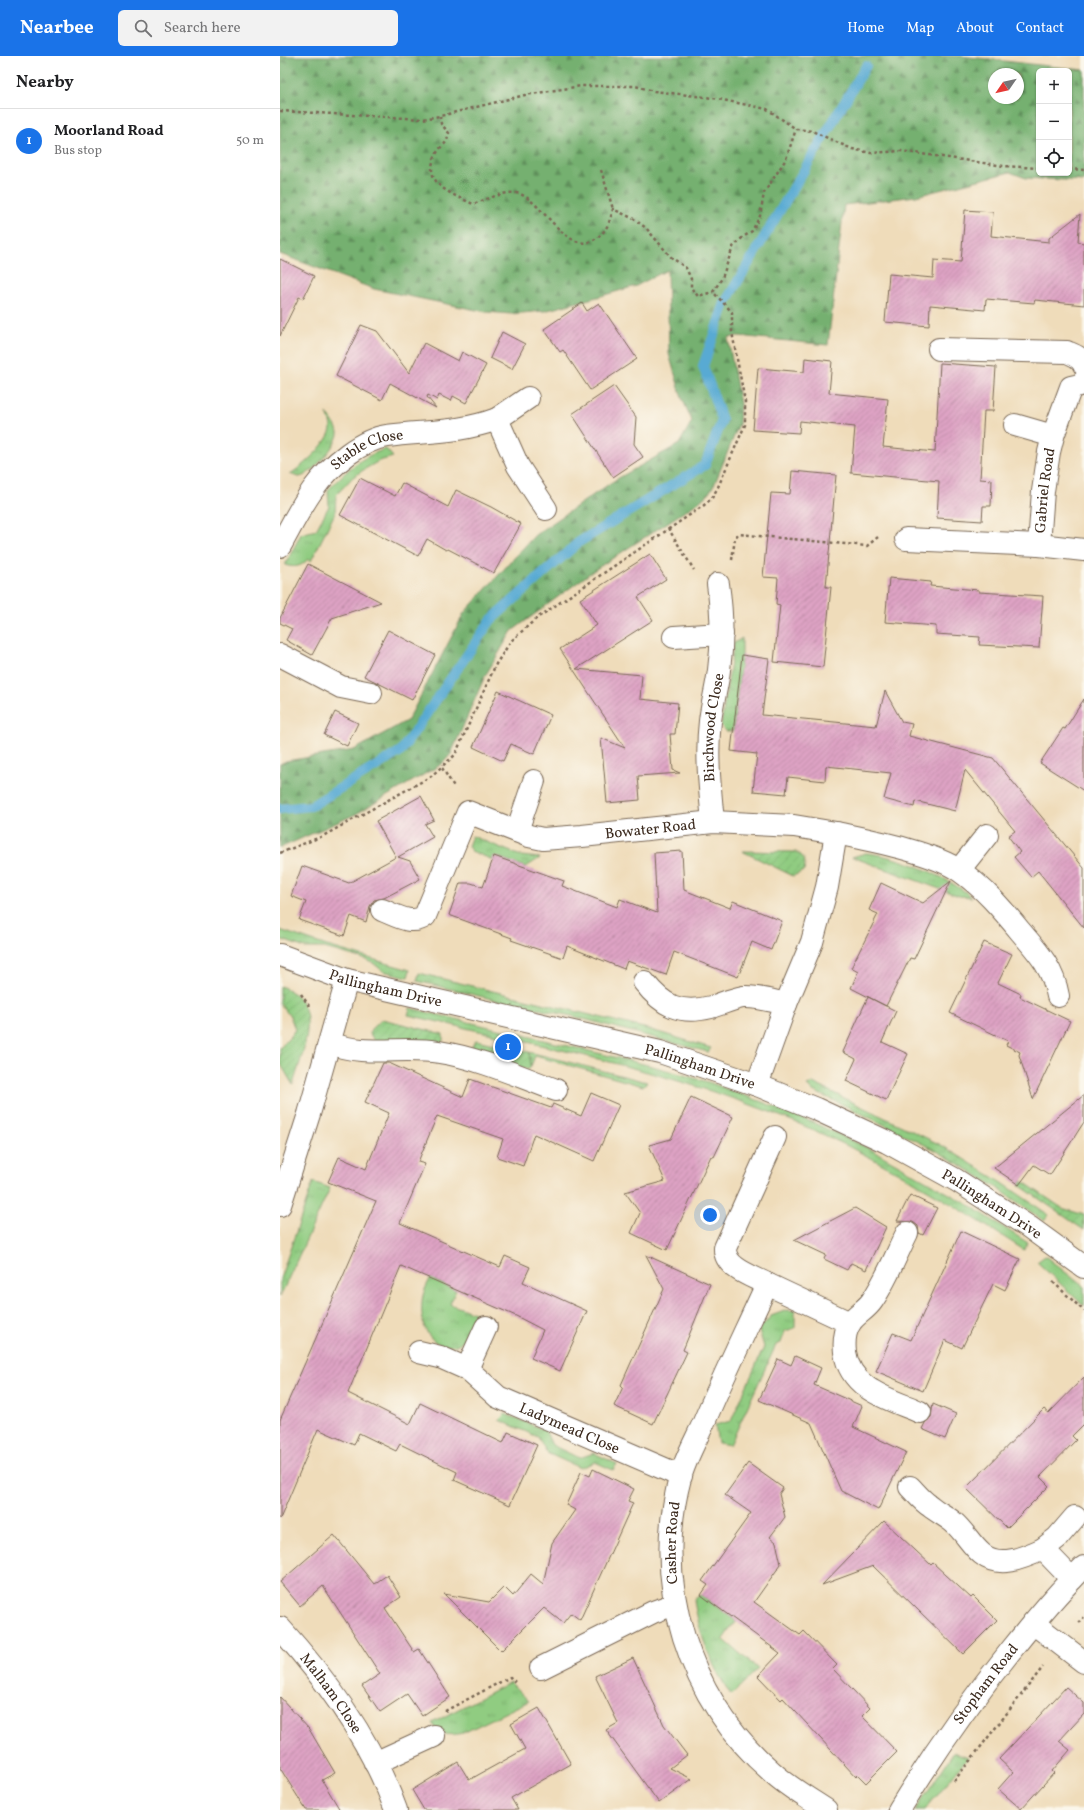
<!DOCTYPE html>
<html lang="en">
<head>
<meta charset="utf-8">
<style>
	:root { --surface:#fff; --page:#f2f2f2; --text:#202124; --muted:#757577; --line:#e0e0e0; --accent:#1a73e8 }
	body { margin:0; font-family:Vollkorn,serif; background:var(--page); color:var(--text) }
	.controls { position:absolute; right:12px; top:12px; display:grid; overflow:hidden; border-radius:6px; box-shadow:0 1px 3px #0004 }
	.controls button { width:36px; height:36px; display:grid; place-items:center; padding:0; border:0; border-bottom:1px solid var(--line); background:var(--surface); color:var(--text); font:20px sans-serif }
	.compass { position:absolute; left:708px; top:12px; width:36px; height:36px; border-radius:50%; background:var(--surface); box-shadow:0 1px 3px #0004; rotate:236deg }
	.you { position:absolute; left:430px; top:1159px; width:14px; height:14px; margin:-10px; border:3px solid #fff; border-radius:50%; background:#1a73e8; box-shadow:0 0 0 6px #1a73e833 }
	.badge { display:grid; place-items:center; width:26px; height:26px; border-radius:50%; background:var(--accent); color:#fff; font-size:13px; font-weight:700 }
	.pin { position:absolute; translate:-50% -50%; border:2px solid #fff; box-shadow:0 1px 4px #0006 }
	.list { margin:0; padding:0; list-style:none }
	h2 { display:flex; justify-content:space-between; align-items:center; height:52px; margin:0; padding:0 16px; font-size:17px }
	h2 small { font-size:13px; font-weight:400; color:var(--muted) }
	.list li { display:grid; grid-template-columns:26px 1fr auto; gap:12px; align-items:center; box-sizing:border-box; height:64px; padding:0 16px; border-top:1px solid var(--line) }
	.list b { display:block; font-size:15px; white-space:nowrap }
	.list p { margin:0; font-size:13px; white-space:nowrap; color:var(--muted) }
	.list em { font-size:13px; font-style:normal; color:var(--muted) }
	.icon { flex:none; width:22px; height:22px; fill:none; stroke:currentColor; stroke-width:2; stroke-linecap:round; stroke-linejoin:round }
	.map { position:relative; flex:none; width:804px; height:1754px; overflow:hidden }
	header { display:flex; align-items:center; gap:24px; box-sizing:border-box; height:56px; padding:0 20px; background:var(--accent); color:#fff }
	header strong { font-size:19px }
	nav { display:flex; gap:22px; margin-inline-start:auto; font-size:14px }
	.search { width:280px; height:36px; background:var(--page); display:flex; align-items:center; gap:10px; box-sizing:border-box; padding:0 14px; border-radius:6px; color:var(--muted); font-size:15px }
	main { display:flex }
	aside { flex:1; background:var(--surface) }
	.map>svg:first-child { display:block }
</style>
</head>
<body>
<header>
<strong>Nearbee</strong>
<div class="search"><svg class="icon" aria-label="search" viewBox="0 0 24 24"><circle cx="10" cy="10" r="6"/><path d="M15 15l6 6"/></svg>Search here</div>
<nav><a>Home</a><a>Map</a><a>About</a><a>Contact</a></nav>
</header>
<main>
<aside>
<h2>Nearby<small></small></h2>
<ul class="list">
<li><span class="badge">1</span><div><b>Moorland Road</b><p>Bus stop</p></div><em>50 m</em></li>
</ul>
</aside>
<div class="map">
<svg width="804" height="1754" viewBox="0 0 804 1754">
	<defs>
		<pattern id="grass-tufts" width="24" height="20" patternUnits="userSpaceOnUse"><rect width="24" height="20" fill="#90cc81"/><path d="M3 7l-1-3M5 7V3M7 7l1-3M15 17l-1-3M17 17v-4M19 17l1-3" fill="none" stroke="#7daf6f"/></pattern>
		<pattern id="forest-firs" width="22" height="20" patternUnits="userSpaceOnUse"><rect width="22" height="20" fill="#74b06f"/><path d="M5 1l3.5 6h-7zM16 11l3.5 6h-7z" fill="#608f5b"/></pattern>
		<pattern id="garden-furrows" width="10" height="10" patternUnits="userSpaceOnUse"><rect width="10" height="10" fill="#90cc81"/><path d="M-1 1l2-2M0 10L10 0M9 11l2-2" fill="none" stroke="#7daf6f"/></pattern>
		<pattern id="building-hatch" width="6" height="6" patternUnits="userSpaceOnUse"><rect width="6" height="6" fill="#dea3c4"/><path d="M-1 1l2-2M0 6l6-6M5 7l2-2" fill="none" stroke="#b5859f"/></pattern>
	</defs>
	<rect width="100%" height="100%" fill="#fbf7ec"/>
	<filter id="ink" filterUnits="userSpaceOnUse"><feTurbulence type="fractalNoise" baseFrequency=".025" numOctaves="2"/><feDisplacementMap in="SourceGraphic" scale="8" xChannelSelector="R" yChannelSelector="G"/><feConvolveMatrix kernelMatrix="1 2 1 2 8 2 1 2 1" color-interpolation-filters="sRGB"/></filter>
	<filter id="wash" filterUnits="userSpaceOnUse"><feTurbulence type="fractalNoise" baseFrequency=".012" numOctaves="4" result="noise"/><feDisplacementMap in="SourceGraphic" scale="16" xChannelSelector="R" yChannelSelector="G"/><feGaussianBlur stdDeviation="0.9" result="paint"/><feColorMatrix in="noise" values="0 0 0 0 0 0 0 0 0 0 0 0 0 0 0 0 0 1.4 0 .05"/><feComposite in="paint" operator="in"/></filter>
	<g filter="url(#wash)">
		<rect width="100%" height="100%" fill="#efdcba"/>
		<g fill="url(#grass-tufts)" stroke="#667b50">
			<path d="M47,357C50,362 57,370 58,376C60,386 30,421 19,421C17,421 13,419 10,418C22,411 50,386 51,372C51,367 48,361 47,357Z"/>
			<path d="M106,393L113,401L99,405L85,413L73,421L56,439L55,457L31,505L28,503C22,511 14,512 5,509L21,478L36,474L49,450L48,434C67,414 80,401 106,393Z"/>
			<polygon points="462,582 462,599 453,675 446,675 441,670 454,587"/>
			<polygon points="192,780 241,800 260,802 246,811 214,800 213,804 191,795 188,790"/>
			<path d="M586,797C620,800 666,820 692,841L679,840L572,801Z"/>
			<polygon points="0,874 47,890 130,914 128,921 103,915 93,907 81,902 44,892 25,892 0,883"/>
			<polygon points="139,917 368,973 431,992 428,996 292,960 224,946 137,925"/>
			<path d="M130,952L376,1011L428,1026L485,1047L539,1069L594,1095L689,1149L748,1187L744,1194C677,1151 611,1109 538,1076C408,1018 267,991 128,959Z"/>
			<polygon points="249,996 367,1026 363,1030 255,1000 251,1010"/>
			<polygon points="533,1027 661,1089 721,1126 769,1159 764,1165 716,1131 657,1095 570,1052 533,1035 527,1030"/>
			<polygon points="33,1126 50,1132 0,1241 0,1223"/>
			<polygon points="765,1200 804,1231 804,1250 757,1206"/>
			<path d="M154,1216L155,1225L176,1234L170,1248L197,1258C193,1267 189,1278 182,1285C179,1289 173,1290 168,1290C147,1289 140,1265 142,1247C142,1236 149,1225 154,1216Z"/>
			<polygon points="507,1254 515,1255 515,1272 505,1275 501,1287 496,1289 450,1389 438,1387 435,1369 451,1365 484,1291 479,1274 491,1260"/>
			<polygon points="225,1358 265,1374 272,1389 299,1402 314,1397 337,1408 333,1414 315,1406 300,1412 267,1397 258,1381 219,1364"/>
			<path d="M421,1539L456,1565L443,1583L478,1613L451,1639C430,1607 421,1583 414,1545L416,1541Z"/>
			<path d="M230,1626L249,1645L183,1677C168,1680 161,1680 152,1667Z"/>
			<polygon points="674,1696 688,1701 645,1754 635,1754"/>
		</g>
		<path fill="url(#forest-firs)" stroke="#586d46" fill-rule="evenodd" d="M0,0H680L804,14V125L746,122L730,116L636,140L564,149L548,289L458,280L448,282L460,348L459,368L435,427L429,437L419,446L313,515L232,575L205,620L171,698L162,708L76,758L0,792V708L6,705L74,694L128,664L184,557L255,479L335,424L399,388L412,365L402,342L389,298L387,214L356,230L321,240L264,255L231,258L206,256L94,233L0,198ZM759,15H789V117H759ZM714,18H738V42H714Z"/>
		<g fill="url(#garden-furrows)" stroke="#667b50">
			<path d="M462,795L516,796C525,800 526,806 524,815L513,820Z"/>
			<path d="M0,930C46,946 22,997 13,1029L0,1007V992L11,980L15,973L10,960L0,948Z"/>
			<polygon points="102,963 163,978 163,985 159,988 96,987 90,978 91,973"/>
			<polygon points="196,984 249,996 251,1010 248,1013 194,997 192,990"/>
			<polygon points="742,1125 782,1152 804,1159 804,1174 739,1129"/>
		</g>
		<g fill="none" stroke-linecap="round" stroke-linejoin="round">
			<polyline stroke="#59aad3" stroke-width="10" points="0,753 31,750 121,695 211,564 299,486 425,409 442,364 423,310 445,247 586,10"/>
		</g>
		<g id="blocks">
			<g fill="url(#building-hatch)">
				<polygon points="685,154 713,156 711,180 769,186 769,182 800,158 798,186 804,187 804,249 755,244 754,247 706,243 705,254 650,249 649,270 605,266 609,218 653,222 654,204 681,206"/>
				<polygon points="0,203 34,220 23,243 19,241 0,280"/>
				<polygon points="302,247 307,255 319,247 357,303 310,334 283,294 280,296 264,273"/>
				<polygon points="81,269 97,275 129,317 144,287 178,305 182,296 206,309 186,347 173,340 171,345 159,339 157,344 148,339 147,341 156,352 110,327 102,344 56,320"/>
				<polygon points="222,276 245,288 232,313 210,302"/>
				<polygon points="525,302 552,305 549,337 608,343 603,391 655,396 660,307 716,311 713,355 704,355 700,423 712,424 711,450 703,450 702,465 657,462 659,425 571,417 575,371 520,365 519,377 473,374 478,312 524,316"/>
				<polygon points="334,330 356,361 354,388 363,401 333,421 292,358"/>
				<polygon points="512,415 556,419 546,531 551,531 543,611 494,606 500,549 496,548 498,522 483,521 491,437 510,438"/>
				<polygon points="80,422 115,440 122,427 168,451 176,434 211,451 241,468 214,517 168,493 166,494 147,483 138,500 60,459"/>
				<polygon points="370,498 386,523 358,541 373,564 296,613 362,619 360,643 398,647 395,678 390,678 393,714 400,717 358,720 360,744 327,747 321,682 345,692 280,593 317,569 300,543"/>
				<polygon points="28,508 101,546 52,562 32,599 6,584 12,573 0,567 0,562"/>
				<polygon points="609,522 651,526 650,530 699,534 699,536 763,540 759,592 699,589 700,581 656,578 656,570 605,566"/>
				<polygon points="108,574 155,599 132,644 84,620"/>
				<polygon points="462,599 489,603 482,659 596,670 605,635 622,666 632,668 629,680 713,702 804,812 804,872 758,815 751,821 734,801 740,796 728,780 735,775 685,714 675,755 635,745 634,751 604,743 611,717 546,710 545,725 508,721 506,738 473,735 477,698 451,695"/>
				<polygon points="218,635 271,659 254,698 231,688 223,705 193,691"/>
				<polygon points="804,643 804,735 760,707 783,672 785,673"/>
				<polygon points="55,656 78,667 67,690 44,679"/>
				<polygon points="141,740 154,764 145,768 153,781 118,801 130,805 140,823 104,842 94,844 90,850 86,866 71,860 64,880 19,864 26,846 11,840 22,810 69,827 116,801 96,765"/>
				<polygon points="402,795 404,834 450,852 453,845 502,865 491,894 472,886 458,921 394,896 386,919 347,905 344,913 287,890 283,902 231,884 232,882 169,859 180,827 191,827 203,831 214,800 284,825 282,830 337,851 340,843 377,857 374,797"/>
				<polygon points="671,825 634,903 630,902 606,950 571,932 578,916 571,912 598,858 589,854 601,827 643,847"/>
				<polygon points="704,886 732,898 718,927 741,938 740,941 790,965 753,1043 739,999 740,996 726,989 728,985 670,957"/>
				<polygon points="588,941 616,955 602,986 628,998 606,1044 566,1025 576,1003 563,996"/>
				<polygon points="103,1007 109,1007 183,1041 190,1023 271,1052 273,1048 301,1060 311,1037 339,1049 314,1105 254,1078 243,1110 217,1101 223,1083 157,1060 138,1106 145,1108 120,1167 220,1211 225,1200 250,1211 243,1226 307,1255 280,1315 251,1302 263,1274 236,1260 121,1210 68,1337 130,1368 140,1347 223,1387 228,1376 257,1389 230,1449 174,1424 177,1416 120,1388 116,1395 79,1377 74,1389 38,1373 0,1463 0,1364 96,1145 48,1126 59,1101 86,1113 109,1057 85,1046"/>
				<polygon points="804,1039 804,1066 770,1119 754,1109 739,1129 714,1112"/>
				<polygon points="411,1041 453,1061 434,1101 431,1100 387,1194 351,1177 360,1157 345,1136 385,1125 369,1089 391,1083"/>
				<polygon points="630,1139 657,1152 643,1179 639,1177 638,1170 633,1166 617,1165"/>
				<polygon points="575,1152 606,1171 586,1214 571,1207 567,1214 544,1203 546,1199 514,1184"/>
				<polygon points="681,1175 740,1203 725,1234 713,1228 682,1292 665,1284 643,1335 596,1315 613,1277 631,1284"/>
				<polygon points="366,1199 430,1228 403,1294 407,1296 373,1368 334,1350 343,1331 341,1329 384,1233"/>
				<polygon points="515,1300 541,1312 534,1329 582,1350 573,1371 626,1396 598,1454 561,1435 531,1367 479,1344 498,1303 511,1309"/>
				<polygon points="804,1321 804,1368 792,1380 796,1384 760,1421 769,1430 727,1472 686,1432 764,1353 769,1357"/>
				<polygon points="653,1348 676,1358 665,1383 642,1373 645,1367 651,1361"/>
				<polygon points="468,1407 503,1432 499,1438 505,1461 490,1481 496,1486 501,1508 474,1546 520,1579 524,1575 557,1609 553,1613 590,1652 582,1660 617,1696 586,1727 578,1719 576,1721 503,1642 501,1644 478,1620 500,1597 421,1539 428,1529 422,1525 471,1457 445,1439"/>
				<polygon points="313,1413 354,1433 348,1445 353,1447 300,1564 291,1557 283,1567 264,1552 221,1595 164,1538 209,1546 224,1531 233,1540 251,1518 263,1528 272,1487 295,1454 286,1449 301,1416 310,1420"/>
				<polygon points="604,1465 651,1509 653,1507 691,1542 693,1540 717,1564 683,1598 593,1510 542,1529"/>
				<polygon points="54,1479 94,1528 107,1519 121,1541 105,1552 134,1596 139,1593 170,1641 142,1660 127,1638 100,1656 82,1630 100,1618 43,1530 20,1550 0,1526"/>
				<polygon points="353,1602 384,1669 407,1699 390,1712 412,1723 379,1747 326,1674 338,1667 315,1620"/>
				<polygon points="786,1631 804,1647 804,1658 779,1685 790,1694 772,1715 774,1717 741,1753 718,1733 733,1716 719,1703"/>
				<polygon points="0,1641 29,1673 55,1717 42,1724 60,1754 26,1754 0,1712"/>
				<polygon points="259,1652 291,1708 231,1742 238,1754 144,1754 132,1734 178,1706 189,1724 245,1693 231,1668"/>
			</g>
		</g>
	</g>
	<g filter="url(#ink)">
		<use href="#blocks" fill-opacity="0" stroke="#7a6855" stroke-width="1"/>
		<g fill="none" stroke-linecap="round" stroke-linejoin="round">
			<defs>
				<g id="minor">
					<path d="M659,293L787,296C794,299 801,301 804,309"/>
					<polyline points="248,342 217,363 238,410 266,453"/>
					<polyline points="735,369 773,380"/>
					<polyline points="626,483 759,489 804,494"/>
					<path id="s1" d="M759,489L763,435L769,396L773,380L791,331L800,329L804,325"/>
					<path id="s2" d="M0,490C21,452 33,424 68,398C79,390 93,382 107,380C146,375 179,377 217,363"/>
					<polyline points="394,581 442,578"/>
					<polyline points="0,599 61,631 91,637"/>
					<path id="s3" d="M433,766C430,733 426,699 430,665C432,648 437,631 439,614C443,585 442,556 438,528"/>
					<polyline points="237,775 254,725"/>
					<path d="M556,777C589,784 653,796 680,815C704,832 722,853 740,875C758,896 773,912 778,940"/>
					<polyline points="679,814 707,779"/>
					<path id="s4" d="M102,854C115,859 132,870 145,860L188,756L249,780L263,783L302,780L433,766L514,770L556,777L547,831L532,886L506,948L477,1029"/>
					<path id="s5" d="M0,899L67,924L380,996L477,1029L536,1053L607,1086L676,1124L749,1171L804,1211"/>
					<path d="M364,926C383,950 400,959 431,951C441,948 452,943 463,941C477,940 492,945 506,948"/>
					<path d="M50,987C84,1001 123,990 159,996C199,1002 238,1020 276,1034"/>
					<polyline points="0,1149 29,1058 67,924"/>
					<path d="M627,1177C616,1199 606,1225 592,1245C586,1254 576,1258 570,1267C565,1275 564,1287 565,1296C570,1334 610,1343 640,1356"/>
					<path d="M487,1228C472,1220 444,1212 445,1192L495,1081"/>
					<path id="s6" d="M139,1296L160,1301L187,1313L218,1341L401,1420"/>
					<polyline points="187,1313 206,1271"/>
					<path d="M630,1431C636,1437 642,1445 650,1450C657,1456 666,1460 673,1466C684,1475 691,1489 702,1498C720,1513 745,1501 763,1493L792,1523"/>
					<polyline points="763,1493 777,1482 795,1461"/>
					<polyline points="753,1567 804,1606"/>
					<path id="s7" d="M0,1572C48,1625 92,1687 116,1754"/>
					<polyline points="261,1612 373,1556 395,1548"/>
					<polyline points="95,1707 154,1680"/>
					<path id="s8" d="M546,1754C528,1742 508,1731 492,1716C408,1643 372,1528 400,1422C405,1403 416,1384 424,1366C444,1319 466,1274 487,1228L570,1267"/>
					<path id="s9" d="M619,1754C653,1698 691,1644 732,1593C755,1564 778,1536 804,1511"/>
				</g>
			</defs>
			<use href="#minor" stroke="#7a6855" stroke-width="24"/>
			<g stroke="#7a6855" stroke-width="2.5" stroke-dasharray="3 3" stroke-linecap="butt">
				<polyline points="0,55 143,63 160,60 245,39 301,30 355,30 374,35 433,42 487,53 516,73 532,75 572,93 591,97 621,95 724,110 759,112"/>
				<path d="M160,60L161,68L169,77C166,91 164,86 158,95C139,126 169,137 193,148C206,144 227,133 240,138C264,147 288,201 315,183C327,176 330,165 333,153L354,163L366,172L391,201L406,212L411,223V232L418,240L433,236"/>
				<polyline points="789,113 804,114"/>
				<polyline points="321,114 333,153"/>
				<polyline points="388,472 414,514"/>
				<polyline points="452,504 455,482 458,478 587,490 598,481"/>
				<polyline points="162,712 175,732"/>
				<polyline points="0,797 43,780 150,721 175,699 216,608 231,585 257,562 423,450 432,442 438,431 465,369 465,346 452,276 452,256 433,236 442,222 453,191 462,182 472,175 480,160 484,137 506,103 516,73"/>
				<polyline points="21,938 29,950"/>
				<polyline points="773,1226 804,1255"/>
				<polyline points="799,1567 804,1561"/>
				<polyline points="165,1655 230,1621 235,1626"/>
				<polyline points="674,1725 763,1611"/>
			</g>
			<use href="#minor" stroke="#fff" stroke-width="22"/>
		</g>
	</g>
	<g text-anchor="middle" stroke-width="3" stroke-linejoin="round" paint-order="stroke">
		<g font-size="15" fill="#3b2a1e" stroke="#fbf7ec">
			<text dy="5" stroke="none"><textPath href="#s2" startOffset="135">Stable Close</textPath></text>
			<text dy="5" stroke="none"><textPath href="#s1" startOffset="55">Gabriel Road</textPath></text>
			<text dy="5" stroke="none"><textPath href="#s3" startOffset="95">Birchwood Close</textPath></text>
			<text dy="5" stroke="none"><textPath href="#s4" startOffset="346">Bowater Road</textPath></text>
			<text dy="5" stroke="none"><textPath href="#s5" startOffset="111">Pallingham Drive</textPath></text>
			<text dy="5" stroke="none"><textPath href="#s5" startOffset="435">Pallingham Drive</textPath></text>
			<text dy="5" stroke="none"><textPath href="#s5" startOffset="759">Pallingham Drive</textPath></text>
			<text dy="5" stroke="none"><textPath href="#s6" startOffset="171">Ladymead Close</textPath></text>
			<text dy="5" stroke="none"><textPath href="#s8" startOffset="325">Casher Road</textPath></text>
			<text dy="5" stroke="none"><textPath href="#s9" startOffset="153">Stopham Road</textPath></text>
			<text dy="5" stroke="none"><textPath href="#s7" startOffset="83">Malham Close</textPath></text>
		</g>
	</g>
</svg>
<div class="controls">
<button>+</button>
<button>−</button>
<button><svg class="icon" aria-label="locate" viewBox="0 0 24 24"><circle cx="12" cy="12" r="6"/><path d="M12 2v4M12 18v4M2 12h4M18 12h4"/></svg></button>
</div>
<svg class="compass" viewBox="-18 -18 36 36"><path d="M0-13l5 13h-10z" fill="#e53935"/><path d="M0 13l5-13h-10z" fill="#757577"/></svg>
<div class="you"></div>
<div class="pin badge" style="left:228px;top:991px">1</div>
</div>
</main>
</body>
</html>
